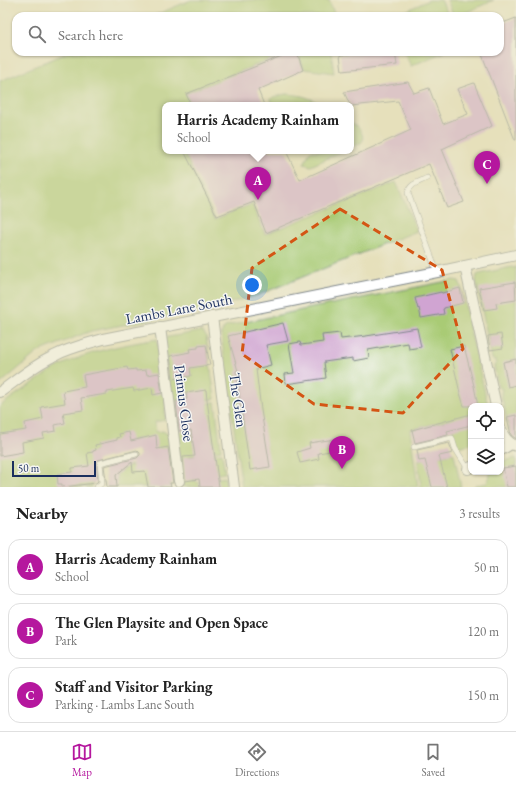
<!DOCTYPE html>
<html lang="en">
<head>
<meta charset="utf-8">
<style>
	:root { --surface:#fff; --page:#f2f2f2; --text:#222; --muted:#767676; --line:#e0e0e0; --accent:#b5179e }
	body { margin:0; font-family:"EB Garamond",serif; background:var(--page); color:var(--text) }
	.controls { position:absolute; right:12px; bottom:12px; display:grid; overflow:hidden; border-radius:8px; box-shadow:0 1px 3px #0004 }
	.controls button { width:36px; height:36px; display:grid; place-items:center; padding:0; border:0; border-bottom:1px solid var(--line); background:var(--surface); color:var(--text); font:20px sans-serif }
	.scale { position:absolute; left:12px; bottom:10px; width:84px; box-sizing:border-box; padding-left:4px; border:2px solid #1b2f5e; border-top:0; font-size:11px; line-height:14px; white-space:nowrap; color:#1b2f5e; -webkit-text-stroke:3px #f6f6f2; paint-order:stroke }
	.you { position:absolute; left:252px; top:285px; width:14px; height:14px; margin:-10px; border:3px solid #fff; border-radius:50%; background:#1a73e8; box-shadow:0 0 0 6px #1a73e833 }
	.badge { display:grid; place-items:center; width:26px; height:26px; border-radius:50%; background:var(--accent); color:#fff; font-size:13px; font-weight:700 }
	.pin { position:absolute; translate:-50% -33px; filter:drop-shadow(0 1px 2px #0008) }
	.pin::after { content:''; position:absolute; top:21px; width:14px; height:12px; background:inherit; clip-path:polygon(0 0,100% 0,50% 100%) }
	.popup { position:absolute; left:162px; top:102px; width:192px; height:52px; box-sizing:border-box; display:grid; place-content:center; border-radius:8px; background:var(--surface); filter:drop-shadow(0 1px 3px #0005); font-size:13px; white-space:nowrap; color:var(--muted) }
	.popup b { font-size:15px; color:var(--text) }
	.popup::after { content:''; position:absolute; left:50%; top:100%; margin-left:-8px; border:8px solid transparent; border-top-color:var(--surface) }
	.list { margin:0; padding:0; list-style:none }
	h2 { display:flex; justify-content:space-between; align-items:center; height:52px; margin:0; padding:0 16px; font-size:17px }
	h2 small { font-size:13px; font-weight:400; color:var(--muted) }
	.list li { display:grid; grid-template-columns:26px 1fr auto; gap:12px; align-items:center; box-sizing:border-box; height:56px; margin:0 8px 8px; padding:0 8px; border:1px solid var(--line); border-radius:12px }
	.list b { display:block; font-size:15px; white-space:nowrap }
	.list p { margin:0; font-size:13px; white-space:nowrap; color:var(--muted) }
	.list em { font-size:13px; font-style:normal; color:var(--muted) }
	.icon { flex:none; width:22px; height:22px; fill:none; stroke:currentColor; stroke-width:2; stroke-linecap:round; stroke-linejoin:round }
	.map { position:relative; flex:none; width:516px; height:487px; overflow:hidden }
	.search { position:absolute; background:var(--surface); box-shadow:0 1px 3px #0004; left:12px; right:12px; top:12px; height:44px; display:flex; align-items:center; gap:10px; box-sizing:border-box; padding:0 14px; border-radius:12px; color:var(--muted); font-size:15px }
	.sheet { height:244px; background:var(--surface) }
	nav { display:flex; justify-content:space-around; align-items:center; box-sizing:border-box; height:56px; border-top:1px solid var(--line); background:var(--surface); font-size:11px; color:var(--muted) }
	nav a { display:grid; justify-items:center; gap:2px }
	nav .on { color:var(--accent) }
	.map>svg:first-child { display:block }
</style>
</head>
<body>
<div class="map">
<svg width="516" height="487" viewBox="0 0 516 487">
	<rect width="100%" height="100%" fill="#f6f6f2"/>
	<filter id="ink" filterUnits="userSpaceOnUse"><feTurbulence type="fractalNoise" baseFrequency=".025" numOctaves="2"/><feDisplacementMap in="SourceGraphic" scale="8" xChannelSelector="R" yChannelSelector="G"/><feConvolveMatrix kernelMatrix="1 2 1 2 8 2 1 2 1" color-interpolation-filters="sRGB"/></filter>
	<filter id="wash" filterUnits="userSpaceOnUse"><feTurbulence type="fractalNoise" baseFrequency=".012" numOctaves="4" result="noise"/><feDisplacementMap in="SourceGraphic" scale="16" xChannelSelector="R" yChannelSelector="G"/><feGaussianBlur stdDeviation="0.9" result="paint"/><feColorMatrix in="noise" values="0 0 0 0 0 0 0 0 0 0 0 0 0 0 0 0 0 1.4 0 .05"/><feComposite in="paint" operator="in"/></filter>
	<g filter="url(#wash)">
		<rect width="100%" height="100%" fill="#e6e0bb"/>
		<g fill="#a9cb74" stroke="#627d69">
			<polygon points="191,0 329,0 335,16 153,16"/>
			<polygon points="429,0 441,0 449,16 395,16"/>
			<polygon points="447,0 494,0 458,16 454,16"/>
			<polygon points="69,52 289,52 186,93 191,105 165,105 165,151 183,151 215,219 252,204 265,234 396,182 417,231 258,295 209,309 91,331 38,352 0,384 0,81"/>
			<polygon points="297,52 331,52 334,73 304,69"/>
			<polygon points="404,52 444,52 411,66"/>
			<path d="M286,94C302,95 309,97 322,105H273L271,99L273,97Z"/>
			<path d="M351,122C359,128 362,130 363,140L361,143L351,147Z"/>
			<polygon points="310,151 343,151 311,166 304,164"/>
			<polygon points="512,267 513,268 516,267 516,438 511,433 509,429 501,394 502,389 498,387 494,366 497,362 492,359 476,281 477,275 479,274"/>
			<polygon points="453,280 459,281 461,286 471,334 488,406 471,406 471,444 457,447 450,420 410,430 418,487 242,487 221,334 224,328 227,326 307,309"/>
			<polygon points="202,331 206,336 215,399 194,402 194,405 215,402 221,450 195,454 195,456 189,456 222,453 225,473 204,476 193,480 195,480 198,483 204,480 225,477 226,487 183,487 163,338"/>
			<path d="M157,339L166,398L165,415V420L155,422L156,432L163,431L169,435L173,467L160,469L170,478L171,487H107V483L117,482L116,475L128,466L132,465L141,459L138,439L93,451L97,481L93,483L92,487H62V484H58V487H0V406C12,397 24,389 36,381C43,377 49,371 56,368C87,351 123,345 157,339Z"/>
			<polygon points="452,453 454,454 461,487 421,487 418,461"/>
			<polygon points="516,458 516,487 473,487 476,485 487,483 491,472 501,472 501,462"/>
		</g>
		<g id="blocks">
			<g fill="#d0a4d2">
				<polygon points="516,18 516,140 515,140 481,52 500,52 500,24"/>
				<polygon points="292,52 297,52 303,70 258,90 264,105 191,105 186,94"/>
				<polygon points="366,52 395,52 397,65 342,71 340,55"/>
				<polygon points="408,82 414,93 429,88 443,124 468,114 457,89 474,83 492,126 442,149 464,202 447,208 429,164 266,233 254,202 217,216 184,151 286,151 300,180 411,130 398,101 351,106 350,105 344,92"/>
				<polygon points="515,282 516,300 496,303 497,308 484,310 479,288"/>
				<polygon points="460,288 463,303 444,308 444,309 443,309 444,314 421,318 419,308 418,309 415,298 441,292 442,293"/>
				<polygon points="283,323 288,341 266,345 271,365 256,369 261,410 270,467 250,470 236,371 238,371 228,336"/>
				<polygon points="417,328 421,347 409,349 408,343 368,350 369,358 353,361 353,358 324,362 326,378 286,384 285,374 294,373 289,344 300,342 301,345 323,342 322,335 340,333 341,339 366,336"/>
				<polygon points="501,334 503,348 490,350 488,336"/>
				<polygon points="206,345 210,365 190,368 191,376 173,379 170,356 190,352 189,349 198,348 198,346"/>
				<polygon points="464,346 474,386 478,406 464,406 460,393 450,349"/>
				<polygon points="516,359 516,385 508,387 503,362"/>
				<polygon points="127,367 128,370 136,369 136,371 146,370 147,375 159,373 162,393 153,395 152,388 134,391 133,388 107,392 107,394 81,398 83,410 63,413 65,423 55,425 56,431 43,433 44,438 22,442 23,452 0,456 0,434 26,430 25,423 43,419 41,407 65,403 63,391 85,387 83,375"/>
				<polygon points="206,390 207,400 219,487 200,487 199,479 185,481 183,457 195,456 191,430 179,431 176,401 187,399 186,393"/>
				<polygon points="471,414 471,425 447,431 448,435 415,443 412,430"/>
				<polygon points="516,415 516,439 511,435 507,417"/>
				<polygon points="129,432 131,441 156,435 157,449 168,447 173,483 170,483 171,487 148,487 145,471 133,472 132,462 116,475 117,487 107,487 104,466 137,458 140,455 140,453 137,450 98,460 96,463 98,481 96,483 62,487 62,484 58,484 57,474 72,472 72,468 89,466 87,453 93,452 93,451 96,450 95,445 117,440 117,438 120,437 119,434"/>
				<polygon points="335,439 337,450 318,453 319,459 300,463 297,452 310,448 309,443"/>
				<polygon points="449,443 453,453 439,456 447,487 432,487 425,460 419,461 417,450"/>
				<polygon points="516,466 516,487 507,487 503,468"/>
			</g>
		</g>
	</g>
	<g filter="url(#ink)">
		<use href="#blocks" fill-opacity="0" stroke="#80888c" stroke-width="1"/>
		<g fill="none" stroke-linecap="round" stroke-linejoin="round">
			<defs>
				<g id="lane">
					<path d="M427,178C420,182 410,183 408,193L437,272"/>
					<polyline points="414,447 452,438 455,448 468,469"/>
					<polyline points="97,487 102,483 100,463 136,454"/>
				</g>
				<g id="street">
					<polyline points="465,266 496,406"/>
					<polyline points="212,317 234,487"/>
					<polyline points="160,327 179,481"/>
					<path d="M0,392C17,380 34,365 54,356C69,348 87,344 103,339L437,272L516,255"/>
					<path d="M501,430C504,438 508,443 516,446"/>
					<polyline points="501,450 511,444"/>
					<polyline points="468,469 471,467"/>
				</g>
			</defs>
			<use href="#lane" stroke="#80888c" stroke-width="6"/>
			<use href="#street" stroke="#80888c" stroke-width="12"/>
			<use href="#lane" stroke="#fff" stroke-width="5"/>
			<use href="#street" stroke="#fff" stroke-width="10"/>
		</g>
	</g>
	<path d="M0 0H516V487H0ZM340,209L442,270L463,349L403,413L314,404L242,354L252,268Z" fill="#e6e0bb" fill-opacity=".55" fill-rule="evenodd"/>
	<path fill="none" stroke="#d45514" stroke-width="3" stroke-dasharray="8 5" stroke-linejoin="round" d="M340,209L442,270L463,349L403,413L314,404L242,354L252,268Z"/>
	<g text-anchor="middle" stroke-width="3" stroke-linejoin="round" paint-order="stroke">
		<g font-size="15" fill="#1b2f5e" stroke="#f6f6f2">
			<text transform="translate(179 309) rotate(-11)" y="5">Lambs Lane South</text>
			<text transform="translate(238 400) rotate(82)" y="5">The Glen</text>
			<text transform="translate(184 403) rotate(83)" y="5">Primus Close</text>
		</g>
	</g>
</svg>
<div class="controls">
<button><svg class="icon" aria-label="locate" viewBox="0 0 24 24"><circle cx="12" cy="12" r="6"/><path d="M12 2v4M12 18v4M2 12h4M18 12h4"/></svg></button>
<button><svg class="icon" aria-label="layers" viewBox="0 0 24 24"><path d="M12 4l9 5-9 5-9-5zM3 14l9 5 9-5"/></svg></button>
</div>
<div class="scale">50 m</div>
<div class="you"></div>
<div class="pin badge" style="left:258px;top:200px">A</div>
<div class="popup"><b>Harris Academy Rainham</b>School</div>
<div class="pin badge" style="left:342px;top:469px">B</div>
<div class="pin badge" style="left:487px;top:184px">C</div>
<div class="search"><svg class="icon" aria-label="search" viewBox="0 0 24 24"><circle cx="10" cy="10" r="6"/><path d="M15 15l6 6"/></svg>Search here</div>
</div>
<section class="sheet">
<h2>Nearby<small>3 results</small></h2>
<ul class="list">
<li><span class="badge">A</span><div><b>Harris Academy Rainham</b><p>School</p></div><em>50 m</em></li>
<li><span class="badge">B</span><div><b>The Glen Playsite and Open Space</b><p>Park</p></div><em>120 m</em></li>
<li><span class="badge">C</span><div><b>Staff and Visitor Parking</b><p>Parking · Lambs Lane South</p></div><em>150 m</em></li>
</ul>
</section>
<nav>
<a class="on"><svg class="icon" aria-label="map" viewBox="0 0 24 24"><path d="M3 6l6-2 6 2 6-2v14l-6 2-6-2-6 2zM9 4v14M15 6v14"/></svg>Map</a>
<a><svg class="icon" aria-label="directions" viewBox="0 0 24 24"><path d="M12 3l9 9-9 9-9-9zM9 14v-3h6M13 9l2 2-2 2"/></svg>Directions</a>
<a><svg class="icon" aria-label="saved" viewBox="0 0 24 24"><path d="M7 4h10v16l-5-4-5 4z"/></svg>Saved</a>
</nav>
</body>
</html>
